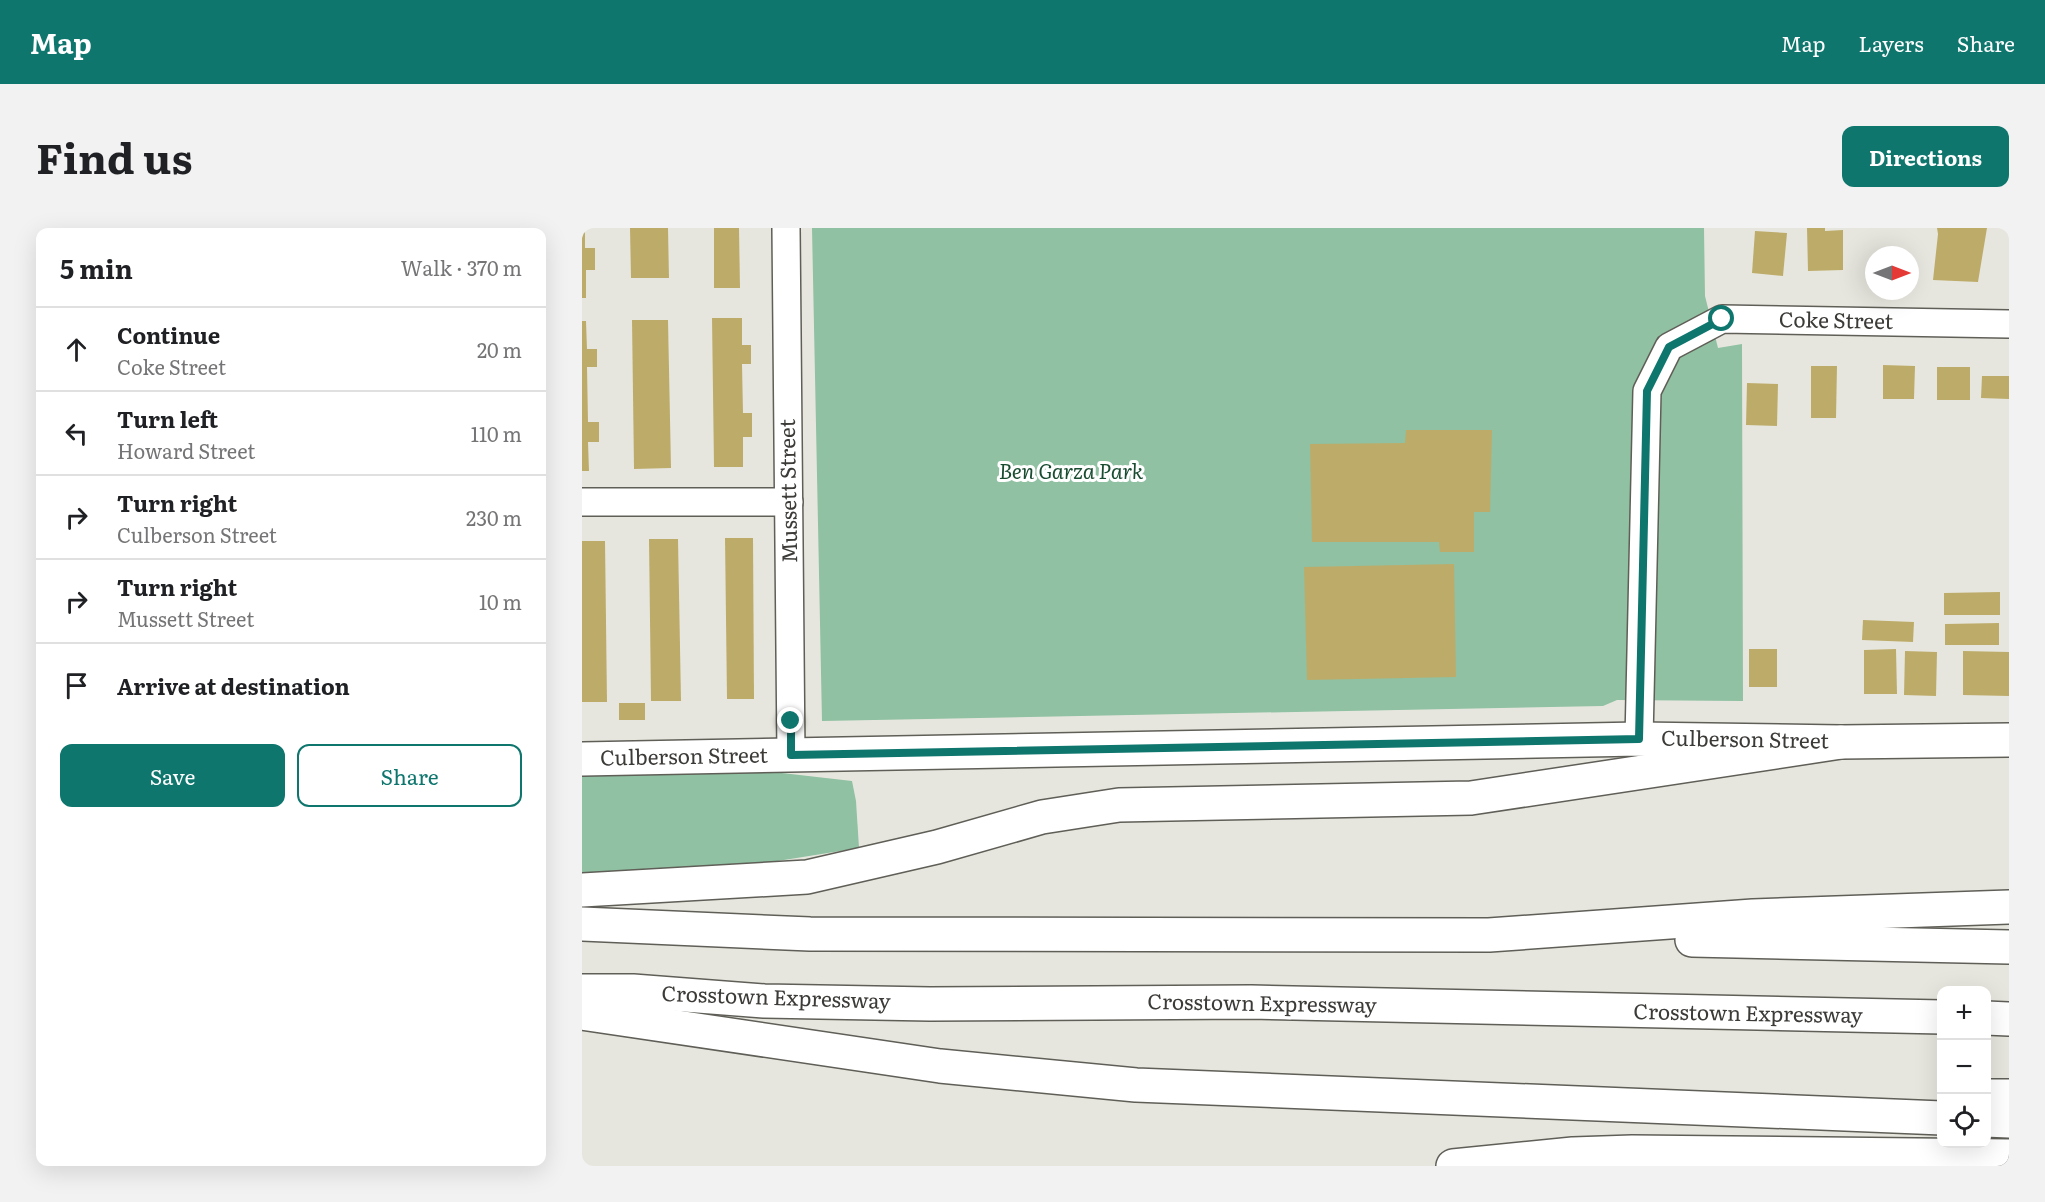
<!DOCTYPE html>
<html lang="en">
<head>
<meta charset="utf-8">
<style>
	:root { --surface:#fff; --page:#f2f2f2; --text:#202124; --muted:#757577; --line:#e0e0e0; --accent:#0f766e }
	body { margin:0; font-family:Literata,serif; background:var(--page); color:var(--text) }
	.controls { position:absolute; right:18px; bottom:18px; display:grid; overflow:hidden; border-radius:12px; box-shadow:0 6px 24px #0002 }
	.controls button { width:54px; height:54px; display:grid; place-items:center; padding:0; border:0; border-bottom:2px solid var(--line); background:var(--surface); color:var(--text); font:30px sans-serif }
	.compass { position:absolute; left:1283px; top:18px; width:54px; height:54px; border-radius:50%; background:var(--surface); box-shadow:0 6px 24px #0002; rotate:90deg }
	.stop { position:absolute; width:18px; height:18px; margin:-14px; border:4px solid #0f766e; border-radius:50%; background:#fff }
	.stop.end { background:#0f766e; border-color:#fff; box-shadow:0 2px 6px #0008 }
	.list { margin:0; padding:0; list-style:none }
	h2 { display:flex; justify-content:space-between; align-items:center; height:78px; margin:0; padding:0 24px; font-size:26px }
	h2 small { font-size:20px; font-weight:400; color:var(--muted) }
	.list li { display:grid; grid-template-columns:39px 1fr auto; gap:18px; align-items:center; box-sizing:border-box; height:84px; padding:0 24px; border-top:2px solid var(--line) }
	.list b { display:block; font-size:22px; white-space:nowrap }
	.list p { margin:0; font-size:20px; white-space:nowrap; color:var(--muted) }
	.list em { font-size:20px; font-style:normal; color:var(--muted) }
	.actions { display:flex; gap:12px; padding:18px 24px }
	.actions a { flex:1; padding:14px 0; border:2px solid var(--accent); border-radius:12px; text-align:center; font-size:21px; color:var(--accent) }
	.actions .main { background:var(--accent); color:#fff }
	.icon { flex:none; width:33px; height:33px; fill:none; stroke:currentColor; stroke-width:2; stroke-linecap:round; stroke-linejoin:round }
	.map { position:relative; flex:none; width:1427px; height:938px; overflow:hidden; border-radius:12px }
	header { display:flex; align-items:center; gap:36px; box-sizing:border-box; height:84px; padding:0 30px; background:var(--accent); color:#fff }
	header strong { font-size:28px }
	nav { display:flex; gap:33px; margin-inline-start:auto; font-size:21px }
	.intro { display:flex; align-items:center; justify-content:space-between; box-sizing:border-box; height:144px; padding:0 36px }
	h1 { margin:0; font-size:42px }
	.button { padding:15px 27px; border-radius:12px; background:var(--accent); color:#fff; font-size:21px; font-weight:700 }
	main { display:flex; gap:36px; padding:0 36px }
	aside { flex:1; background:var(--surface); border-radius:12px; box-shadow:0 6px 24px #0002 }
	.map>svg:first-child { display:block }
</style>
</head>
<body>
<header>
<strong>Map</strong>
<nav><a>Map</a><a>Layers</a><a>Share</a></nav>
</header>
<div class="intro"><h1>Find us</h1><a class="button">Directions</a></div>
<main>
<aside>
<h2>5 min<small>Walk · 370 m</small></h2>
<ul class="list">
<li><svg class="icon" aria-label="ahead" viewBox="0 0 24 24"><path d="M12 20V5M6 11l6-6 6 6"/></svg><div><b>Continue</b><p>Coke Street</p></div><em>20 m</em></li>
<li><svg class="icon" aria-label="left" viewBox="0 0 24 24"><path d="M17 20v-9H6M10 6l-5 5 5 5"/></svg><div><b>Turn left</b><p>Howard Street</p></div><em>110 m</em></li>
<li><svg class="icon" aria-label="right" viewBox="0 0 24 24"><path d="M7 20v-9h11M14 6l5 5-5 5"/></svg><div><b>Turn right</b><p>Culberson Street</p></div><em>230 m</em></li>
<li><svg class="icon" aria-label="right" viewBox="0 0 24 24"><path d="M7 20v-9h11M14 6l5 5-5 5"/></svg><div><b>Turn right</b><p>Mussett Street</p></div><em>10 m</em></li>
<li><svg class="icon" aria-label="arrive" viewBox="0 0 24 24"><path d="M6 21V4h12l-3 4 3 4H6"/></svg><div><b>Arrive at destination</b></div></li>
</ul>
<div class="actions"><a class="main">Save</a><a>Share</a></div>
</aside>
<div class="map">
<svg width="1427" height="938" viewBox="0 0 1427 938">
	<rect width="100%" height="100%" fill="#e7e6de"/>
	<g fill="#8fc1a2">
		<polygon points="230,0 1122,0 1123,68 1136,120 1160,116 1161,473 1035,472 1021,478 240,493"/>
		<polygon points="165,541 270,553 274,573 277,620 177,636 0,647 0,545"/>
	</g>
	<g fill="#bdac69">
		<polygon points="0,0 3,0 3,20 13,20 13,42 4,42 4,70 0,70"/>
		<polygon points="48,0 86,0 87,50 49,50"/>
		<polygon points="132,0 157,0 158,60 132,60"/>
		<polygon points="1225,0 1243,0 1243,3 1261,2 1261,42 1226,43"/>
		<polygon points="1355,0 1405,0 1396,54 1351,52 1356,6"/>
		<polygon points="1173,3 1205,5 1201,48 1170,45"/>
		<polygon points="130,90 160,90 160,117 169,117 169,136 160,136 161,185 170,185 170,209 161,209 161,239 132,239"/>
		<polygon points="50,92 86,92 89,240 52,241"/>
		<polygon points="0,93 4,93 5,121 15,121 15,139 5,139 6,194 17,194 17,214 6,214 7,243 0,243"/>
		<polygon points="1301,137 1333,138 1332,171 1301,171"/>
		<polygon points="1229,138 1255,138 1254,190 1229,190"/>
		<rect x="1355" y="139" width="33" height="33"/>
		<polygon points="1400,148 1427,148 1427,171 1399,170"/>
		<polygon points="1165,155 1196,156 1195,198 1164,197"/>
		<polygon points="824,202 910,202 908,284 892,284 892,324 858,324 857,314 730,314 728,216 823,215"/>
		<polygon points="143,310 171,310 172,471 145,471"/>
		<polygon points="67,311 96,311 99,473 69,473"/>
		<polygon points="0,313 23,313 25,474 0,474"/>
		<polygon points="872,336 874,449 725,452 722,339"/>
		<polygon points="1418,364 1418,387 1362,387 1362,365"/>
		<polygon points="1281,392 1332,394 1331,414 1280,412"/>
		<polygon points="1417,395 1417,417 1363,417 1363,396"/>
		<rect x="1167" y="421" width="28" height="38"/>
		<polygon points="1314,421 1315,466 1282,466 1282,422"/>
		<polygon points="1323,423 1355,424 1354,468 1322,467"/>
		<polygon points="1381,423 1427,424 1427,468 1381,467"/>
		<rect x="37" y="475" width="26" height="17"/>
	</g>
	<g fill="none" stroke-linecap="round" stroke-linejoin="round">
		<defs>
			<g id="street">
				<polyline points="204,0 209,527"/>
				<polyline points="0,274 207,274"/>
				<polyline points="1057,511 1065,163 1087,119 1140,91 1427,96"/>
			</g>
			<g id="secondary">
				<polyline points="0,531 1057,511 1259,514 1427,512"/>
				<polyline points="871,938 991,926 1050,924 1427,928"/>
			</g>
			<g id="highway">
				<polyline points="0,662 225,649 355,619 460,589 537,577 889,570 1259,514"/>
				<polyline points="0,696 228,706 907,707 1171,688 1427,679"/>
				<polyline points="1110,712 1427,719"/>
				<polyline points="0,763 51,763 182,773 348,776 669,774 1360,789"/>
				<polyline points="0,785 358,838 554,857 1360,890"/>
				<polyline points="1404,790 1427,791"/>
				<polyline points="1404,868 1427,868"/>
				<polyline points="1404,892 1427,893"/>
			</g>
		</defs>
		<use href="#street" stroke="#5f5e57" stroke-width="30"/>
		<use href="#secondary" stroke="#5f5e57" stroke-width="36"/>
		<use href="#highway" stroke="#5f5e57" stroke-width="36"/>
		<use href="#street" stroke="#fff" stroke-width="27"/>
		<use href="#secondary" stroke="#fff" stroke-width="33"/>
		<use href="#highway" stroke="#fff" stroke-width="33"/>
	</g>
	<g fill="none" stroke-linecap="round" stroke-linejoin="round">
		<polyline stroke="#0f766e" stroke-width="8" points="209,493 209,527 1057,511 1065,163 1087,119 1140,91"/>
	</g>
	<g text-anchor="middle" stroke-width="6" stroke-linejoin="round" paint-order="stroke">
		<g font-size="21" fill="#3c3b38" stroke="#fff">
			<text transform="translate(1254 93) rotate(1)" y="7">Coke Street</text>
			<text transform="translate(207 263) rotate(-91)" y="7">Mussett Street</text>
			<text transform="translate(1163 512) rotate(1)" y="7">Culberson Street</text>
			<text transform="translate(102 529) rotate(-1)" y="7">Culberson Street</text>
			<text transform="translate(194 770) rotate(2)" y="7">Crosstown Expressway</text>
			<text transform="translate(680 776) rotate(1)" y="7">Crosstown Expressway</text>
			<text transform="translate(1166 786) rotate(1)" y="7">Crosstown Expressway</text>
		</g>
		<g font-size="21" font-style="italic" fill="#194c31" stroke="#fff">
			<text x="489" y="251">Ben Garza Park</text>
		</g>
	</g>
</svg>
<div class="controls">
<button>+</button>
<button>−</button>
<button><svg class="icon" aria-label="locate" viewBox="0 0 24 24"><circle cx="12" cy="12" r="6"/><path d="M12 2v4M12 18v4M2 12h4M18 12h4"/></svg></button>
</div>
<svg class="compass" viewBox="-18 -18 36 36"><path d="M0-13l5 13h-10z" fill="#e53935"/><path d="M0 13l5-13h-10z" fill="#757577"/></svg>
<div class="stop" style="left:1140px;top:91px"></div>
<div class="stop end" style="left:209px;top:493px"></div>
</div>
</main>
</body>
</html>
